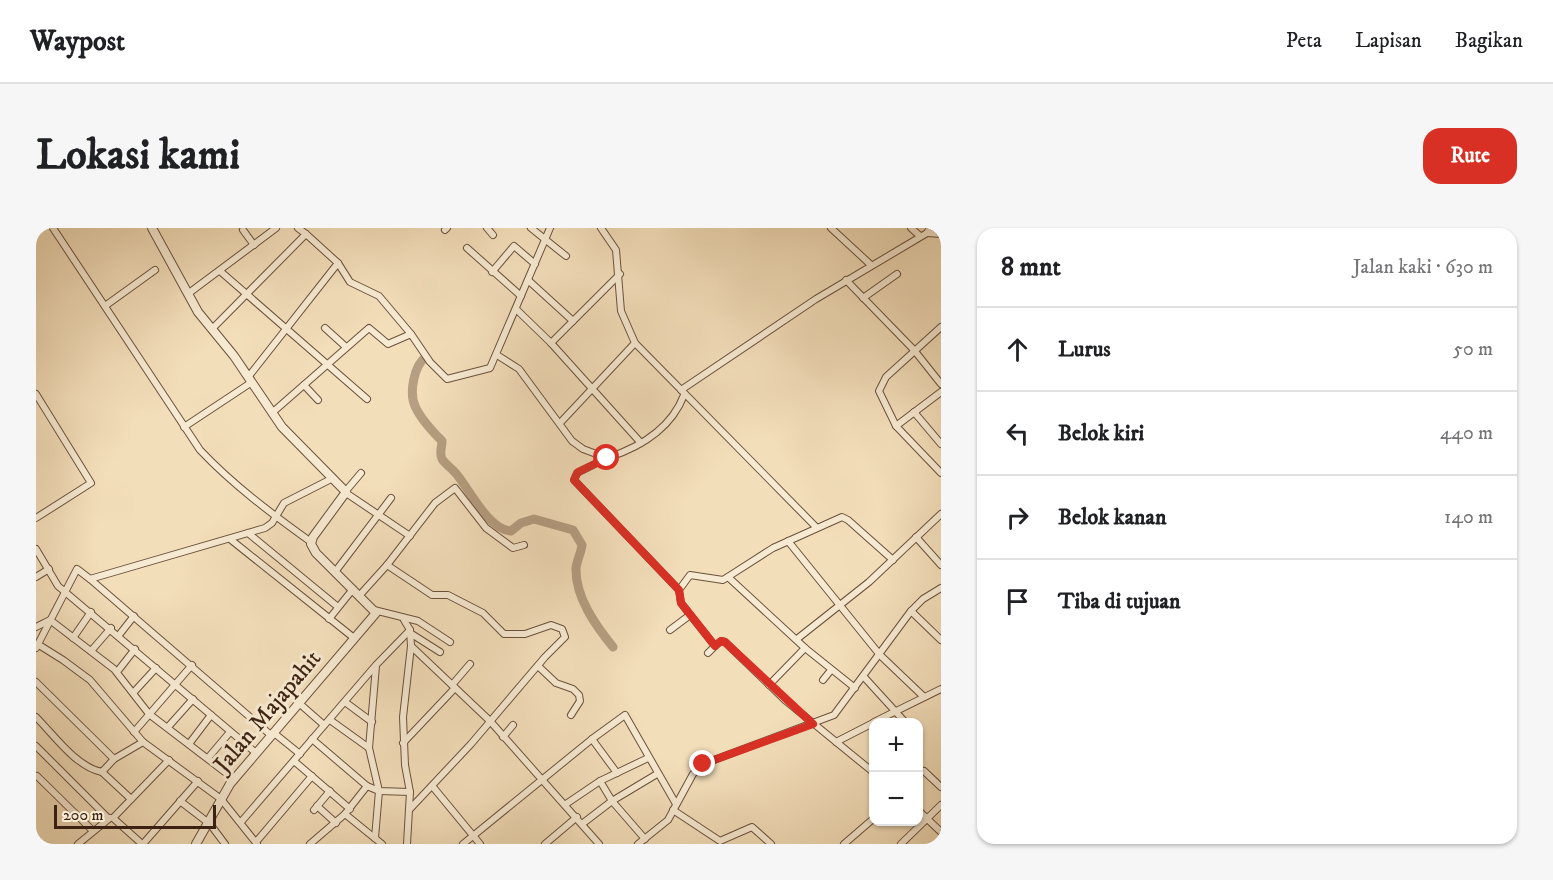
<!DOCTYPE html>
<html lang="id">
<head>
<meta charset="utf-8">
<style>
	:root { --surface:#fff; --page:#f6f6f6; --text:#202124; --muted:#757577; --line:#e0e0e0; --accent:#d93025 }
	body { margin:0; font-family:"IM FELL DW Pica",serif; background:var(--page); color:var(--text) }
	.controls { position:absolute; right:18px; bottom:18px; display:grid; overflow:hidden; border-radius:12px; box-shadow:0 2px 4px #0004 }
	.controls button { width:54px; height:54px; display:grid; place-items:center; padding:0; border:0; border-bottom:2px solid var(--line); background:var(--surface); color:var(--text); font:30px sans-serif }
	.scale { position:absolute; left:18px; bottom:15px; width:162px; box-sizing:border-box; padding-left:6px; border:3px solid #3d2213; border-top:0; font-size:16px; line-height:21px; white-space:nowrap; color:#3d2213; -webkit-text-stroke:4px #f7ead2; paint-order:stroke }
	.stop { position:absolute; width:18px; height:18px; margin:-14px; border:4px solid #d93025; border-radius:50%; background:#fff }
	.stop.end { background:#d93025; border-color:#fff; box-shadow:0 2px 6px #0008 }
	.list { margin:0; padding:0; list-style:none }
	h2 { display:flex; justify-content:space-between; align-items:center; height:78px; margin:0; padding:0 24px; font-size:26px }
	h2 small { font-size:20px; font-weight:400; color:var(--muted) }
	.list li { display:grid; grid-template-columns:39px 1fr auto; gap:18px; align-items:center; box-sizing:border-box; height:84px; padding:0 24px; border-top:2px solid var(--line) }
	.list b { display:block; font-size:22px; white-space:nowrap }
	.list em { font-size:20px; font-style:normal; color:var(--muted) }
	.icon { flex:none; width:33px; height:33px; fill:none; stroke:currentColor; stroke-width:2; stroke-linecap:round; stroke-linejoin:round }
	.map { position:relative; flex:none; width:905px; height:616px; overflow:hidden; border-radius:18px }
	header { display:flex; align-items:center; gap:36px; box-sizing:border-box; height:84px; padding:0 30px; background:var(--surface); border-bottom:2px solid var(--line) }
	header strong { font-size:28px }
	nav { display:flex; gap:33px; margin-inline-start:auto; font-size:21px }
	.intro { display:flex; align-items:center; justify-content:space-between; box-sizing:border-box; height:144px; padding:0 36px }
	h1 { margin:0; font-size:42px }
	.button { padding:15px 27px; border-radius:18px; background:var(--accent); color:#fff; font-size:21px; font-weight:700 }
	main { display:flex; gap:36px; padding:0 36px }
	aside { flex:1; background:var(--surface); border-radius:18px; box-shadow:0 2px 4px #0004 }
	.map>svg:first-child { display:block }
</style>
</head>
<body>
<header>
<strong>Waypost</strong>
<nav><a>Peta</a><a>Lapisan</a><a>Bagikan</a></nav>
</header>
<div class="intro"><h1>Lokasi kami</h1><a class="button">Rute</a></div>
<main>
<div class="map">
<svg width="905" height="616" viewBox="0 0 905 616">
	<rect width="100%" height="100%" fill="#f3deba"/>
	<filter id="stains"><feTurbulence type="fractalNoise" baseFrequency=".00333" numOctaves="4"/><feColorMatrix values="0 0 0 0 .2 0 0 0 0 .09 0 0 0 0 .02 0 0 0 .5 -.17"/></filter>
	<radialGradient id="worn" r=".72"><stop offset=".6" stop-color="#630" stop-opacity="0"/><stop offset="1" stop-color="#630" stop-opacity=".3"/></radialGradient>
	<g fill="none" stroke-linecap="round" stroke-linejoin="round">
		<path stroke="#b59e81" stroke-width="9" d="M390,129C378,137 373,165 379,178C384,190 397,204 406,213C406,219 403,225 406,231C410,237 418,242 422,248C434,263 453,302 475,303L485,295L498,291L537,302L546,317C545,325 541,332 540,340C539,369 560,398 577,419"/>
		<defs>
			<g id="minor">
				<path d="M17,0L164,222C197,257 236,286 275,314"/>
				<polyline points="451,0 457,7"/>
				<polyline points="495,0 530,28"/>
				<polyline points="565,0 580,22 585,83 599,115 780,299"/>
				<polyline points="795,0 835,37"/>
				<polyline points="875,0 884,8"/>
				<polyline points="894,0 891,5 905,6"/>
				<polyline points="207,2 218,17"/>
				<polyline points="409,2 411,0"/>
				<polyline points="270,6 302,35"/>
				<polyline points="431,20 485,68"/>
				<polyline points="184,43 331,171"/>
				<polyline points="456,44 478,18 499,36"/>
				<polyline points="492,52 537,93"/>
				<polyline points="810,52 878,122 905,156"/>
				<polyline points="153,65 240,0"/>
				<polyline points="827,70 861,46"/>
				<polyline points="69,78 119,42"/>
				<polyline points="480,81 515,115 605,215"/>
				<polyline points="905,99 850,149 843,163 860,198 905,245"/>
				<polyline points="289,100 310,119"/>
				<polyline points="176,101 270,6 262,0"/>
				<polyline points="515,115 584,46"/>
				<path d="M461,127L483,141L536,213L547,221L571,230C605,219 635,201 648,167"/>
				<polyline points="213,148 302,35 314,54 343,68 375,106"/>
				<polyline points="268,157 282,172"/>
				<polyline points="645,162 780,71 891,5"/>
				<polyline points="0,166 55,255 0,290"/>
				<polyline points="237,184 333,100 352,116 375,106 394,134 411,151 454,140 514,0"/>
				<polyline points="878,184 905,216"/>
				<polyline points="524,195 599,115"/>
				<polyline points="860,198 905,164"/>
				<polyline points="148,199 216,154"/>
				<polyline points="571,230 541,245 538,252 643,362 645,375 679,418 685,413 689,414 750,473 837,544"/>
				<polyline points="309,264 325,245"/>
				<polyline points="310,265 374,308"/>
				<polyline points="212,305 302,379"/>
				<polyline points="880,309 905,337"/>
				<polyline points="194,311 318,410"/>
				<polyline points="752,313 844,427 888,469"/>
				<polyline points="0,321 22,358 220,525"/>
				<polyline points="351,337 396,367 412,367 447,385 468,406 489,406 515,397 526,401 529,409 509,429 435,516 373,582"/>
				<polyline points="299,344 355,270"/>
				<polyline points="0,349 13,341"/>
				<polyline points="692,349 769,420 819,460"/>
				<polyline points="54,351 236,508"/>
				<polyline points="643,362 654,347 687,352 737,320 806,289 812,292 857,332"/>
				<polyline points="323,368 351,337 399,275 419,260 450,300 477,320 488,317"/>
				<polyline points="338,382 382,393 414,414"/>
				<polyline points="875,383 905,412"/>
				<polyline points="293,391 317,361"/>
				<polyline points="0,399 14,392 78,441 113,486 198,551"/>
				<polyline points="374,402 375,418 454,493 563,616"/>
				<polyline points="634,402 654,387"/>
				<polyline points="374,405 404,424"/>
				<polyline points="83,407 98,388"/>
				<polyline points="37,410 55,384"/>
				<polyline points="761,411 833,354 905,286"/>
				<polyline points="3,417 27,432 54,452 107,514 185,571 221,616"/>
				<polyline points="0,420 41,341 54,351 229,300 236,295 248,275 297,250"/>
				<polyline points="55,423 75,400"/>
				<polyline points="672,425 679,418"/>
				<polyline points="502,438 520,455 537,461 543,467 544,473 535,487"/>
				<polyline points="81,444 99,421"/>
				<polyline points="828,449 869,494"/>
				<polyline points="787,452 795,442"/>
				<polyline points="0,454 78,531"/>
				<polyline points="416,457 434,436"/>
				<polyline points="733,457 769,420"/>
				<polyline points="98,464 120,440"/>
				<polyline points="309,474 336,494"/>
				<polyline points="264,476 288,497"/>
				<path d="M0,489C18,507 40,539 66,544L78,531L107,514"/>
				<polyline points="294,492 333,520"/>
				<polyline points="838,494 905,461"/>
				<polyline points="132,499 157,471"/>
				<polyline points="98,504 156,437"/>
				<polyline points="238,505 264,526"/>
				<polyline points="467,509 477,497"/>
				<polyline points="276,511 331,558"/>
				<polyline points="556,511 581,545"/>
				<polyline points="800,514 837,495"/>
				<polyline points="367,515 419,460"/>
				<polyline points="153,516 175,487"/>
				<polyline points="0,518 72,590"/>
				<polyline points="172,530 194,504"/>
				<polyline points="258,533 314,581"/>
				<polyline points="888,543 905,559"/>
				<polyline points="66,544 95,571"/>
				<polyline points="1,548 57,603"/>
				<polyline points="397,559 444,616"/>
				<polyline points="144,573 174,596 189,616"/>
				<polyline points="530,576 564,553"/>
				<polyline points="281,578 300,595"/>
				<polyline points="278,582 294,563"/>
				<polyline points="637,582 684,613 716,599 735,616"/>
				<polyline points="882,582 905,604"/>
				<polyline points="309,586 346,616"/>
				<polyline points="205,594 340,437 374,402 368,392"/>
				<polyline points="546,596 576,573 621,546"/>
				<polyline points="339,610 343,563 333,520 340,438"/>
				<polyline points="609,611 576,573 564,553 612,530"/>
				<polyline points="0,613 3,616"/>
				<polyline points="220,614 276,548"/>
				<polyline points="42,616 74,590"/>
				<polyline points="106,616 77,590 133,532"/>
				<polyline points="107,616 162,553"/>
				<polyline points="274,616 309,586 331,558 343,563 374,564"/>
				<polyline points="371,616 374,564 369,537 367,489 375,418"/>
				<polyline points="427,616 556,511 589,487 640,576"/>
				<polyline points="509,616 541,589"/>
				<polyline points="602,616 632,592 657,546 667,536 798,487 875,383 887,371 905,360"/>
				<polyline points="808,616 837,591"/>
				<polyline points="865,616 905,577"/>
			</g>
			<polyline id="tertiary" points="116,0 162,84 198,128 246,199 310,264 277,309 275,316 280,325 340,385 194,556 160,616"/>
		</defs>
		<use href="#minor" stroke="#6a513d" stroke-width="8"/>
		<use href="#tertiary" stroke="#6a513d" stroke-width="10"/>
		<use href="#minor" stroke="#f7ead2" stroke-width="6"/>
		<use href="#tertiary" stroke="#f7ead2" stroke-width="8"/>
	</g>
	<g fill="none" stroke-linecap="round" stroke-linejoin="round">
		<polyline stroke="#d93025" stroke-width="8" points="571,230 542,244 538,252 643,362 645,375 679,418 685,413 689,414 777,496 667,536"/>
	</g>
	<g text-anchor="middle" stroke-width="6" stroke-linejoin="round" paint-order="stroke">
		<g font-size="24" fill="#3d2213" stroke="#f7ead2">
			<text transform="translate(231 483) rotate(-50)" y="8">Jalan Majapahit</text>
		</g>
	</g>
	<rect width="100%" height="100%" filter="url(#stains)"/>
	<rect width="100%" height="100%" fill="url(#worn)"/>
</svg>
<div class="controls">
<button>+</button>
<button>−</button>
</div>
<div class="scale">200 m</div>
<div class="stop" style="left:571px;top:230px"></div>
<div class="stop end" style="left:667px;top:536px"></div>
</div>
<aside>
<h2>8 mnt<small>Jalan kaki · 630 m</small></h2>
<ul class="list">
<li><svg class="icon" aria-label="ahead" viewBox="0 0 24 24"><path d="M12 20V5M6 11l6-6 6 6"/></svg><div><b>Lurus</b></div><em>50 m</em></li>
<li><svg class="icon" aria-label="left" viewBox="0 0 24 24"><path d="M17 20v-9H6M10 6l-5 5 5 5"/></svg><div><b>Belok kiri</b></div><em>440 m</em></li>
<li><svg class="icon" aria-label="right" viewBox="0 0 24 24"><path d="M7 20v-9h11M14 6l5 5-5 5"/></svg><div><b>Belok kanan</b></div><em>140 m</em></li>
<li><svg class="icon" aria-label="arrive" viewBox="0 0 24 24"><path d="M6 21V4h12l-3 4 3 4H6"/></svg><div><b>Tiba di tujuan</b></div></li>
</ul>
</aside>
</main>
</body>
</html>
